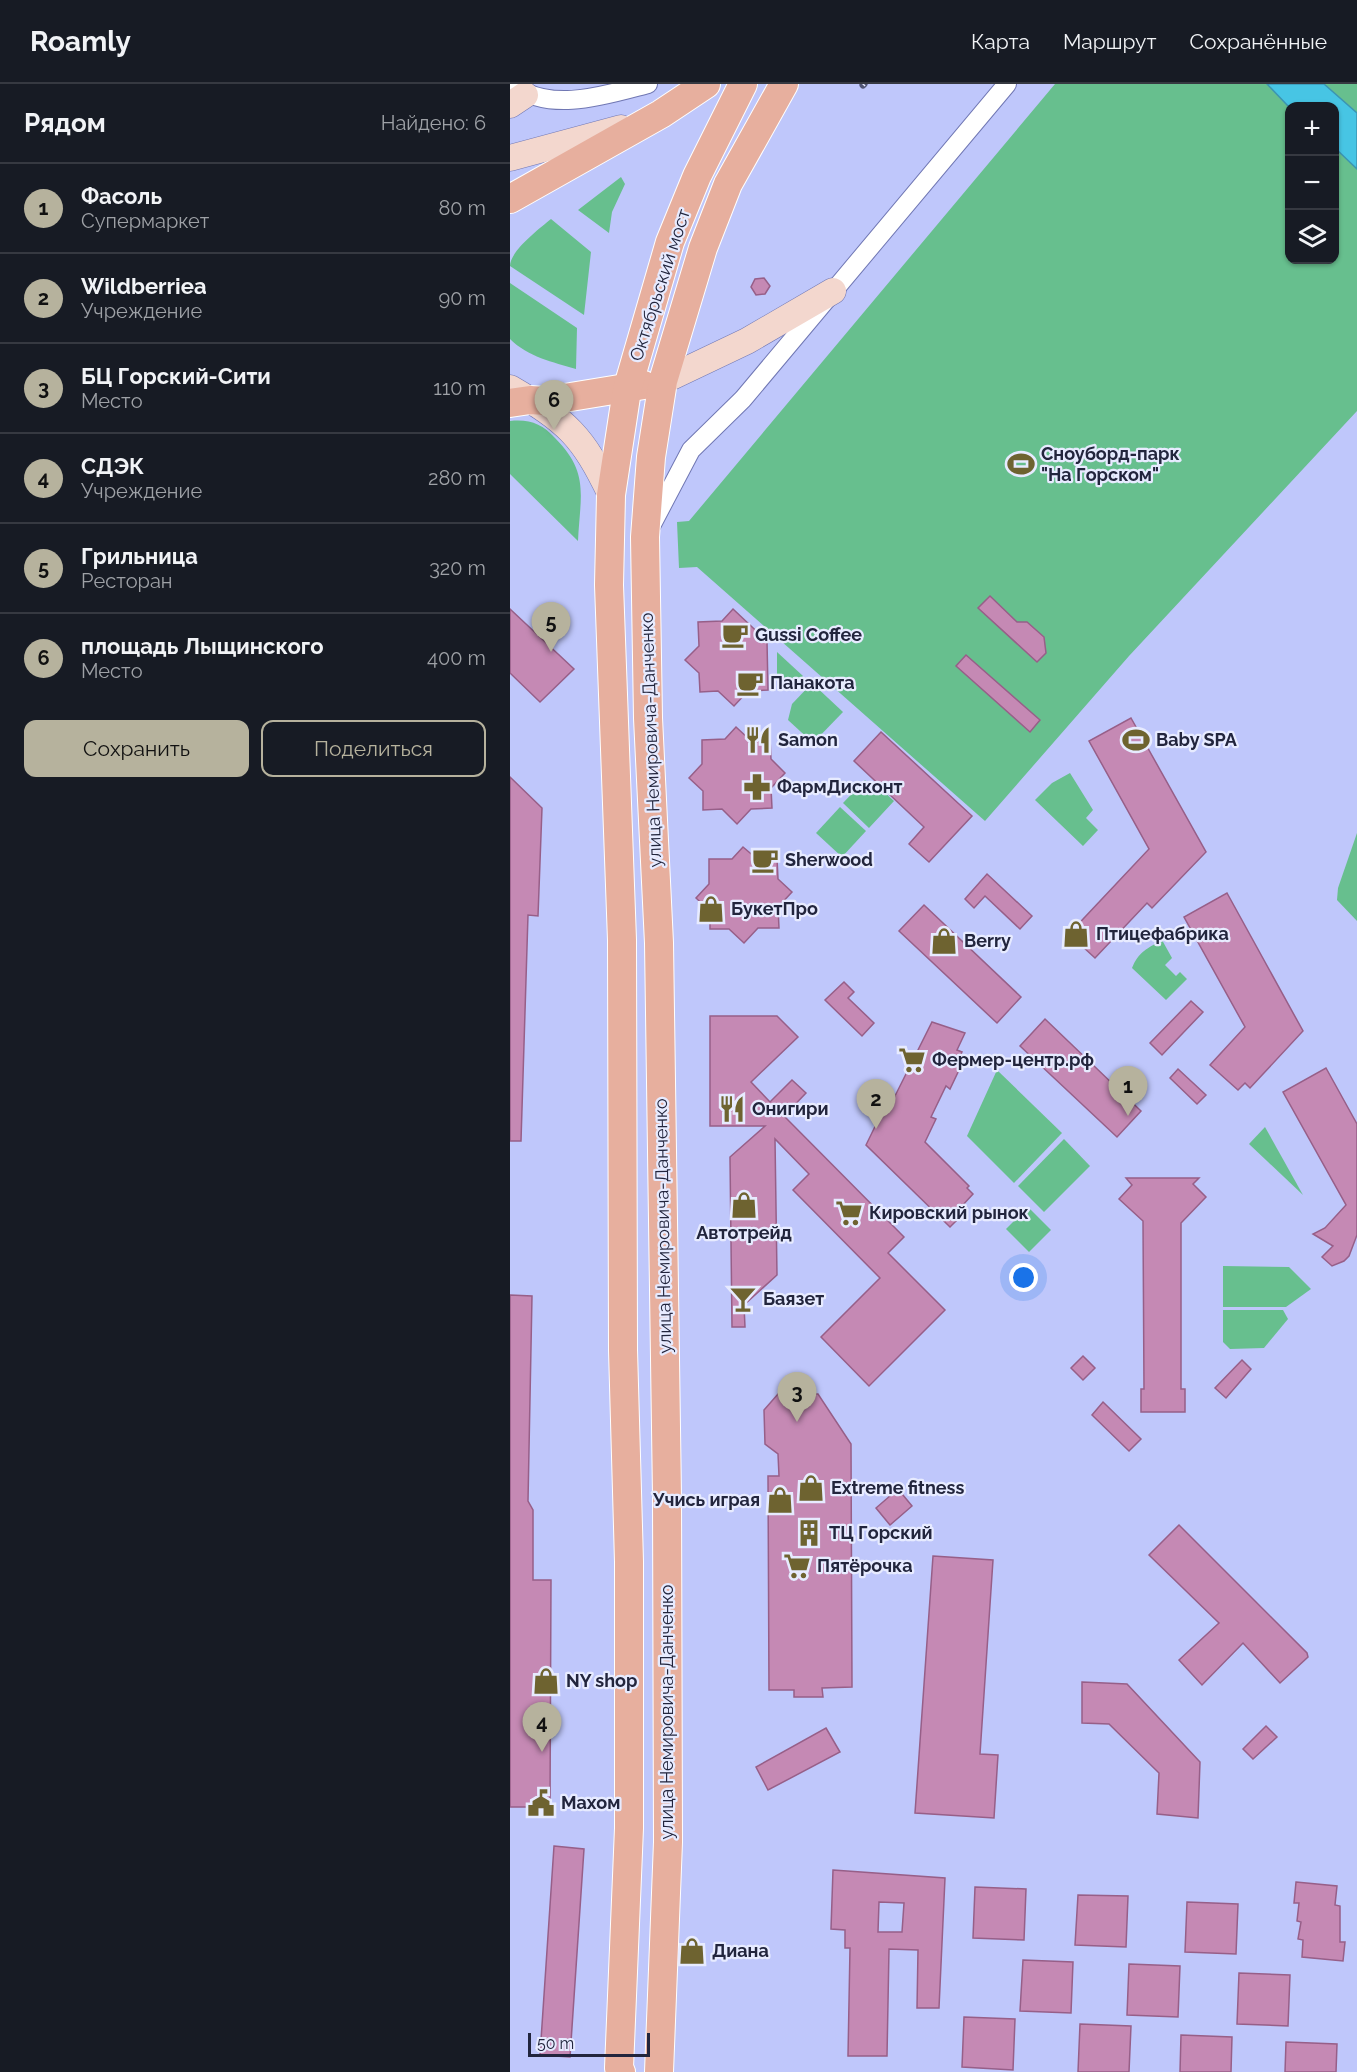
<!DOCTYPE html>
<html lang="ru">
<head>
<meta charset="utf-8">
<style>
	:root { --surface:#171b24; --page:#242831; --text:#f1f3f6; --muted:#9ea1a6; --line:#363941; --accent:#b6b29d }
	body { margin:0; font-family:Raleway,sans-serif; background:var(--page); color:var(--text) }
	.controls { position:absolute; right:18px; top:18px; display:grid; overflow:hidden; border-radius:12px; box-shadow:0 2px 4px #0004 }
	.controls button { width:54px; height:54px; display:grid; place-items:center; padding:0; border:0; border-bottom:2px solid var(--line); background:var(--surface); color:var(--text); font:30px sans-serif }
	.scale { position:absolute; left:18px; bottom:15px; width:122px; box-sizing:border-box; padding-left:6px; border:3px solid #22253d; border-top:0; font-size:16px; line-height:21px; white-space:nowrap; color:#22253d; -webkit-text-stroke:4px #e7ebff; paint-order:stroke }
	.you { position:absolute; left:514px; top:1194px; width:21px; height:21px; margin:-15px; border:4px solid #fff; border-radius:50%; background:#1a73e8; box-shadow:0 0 0 9px #1a73e833 }
	.badge { display:grid; place-items:center; width:39px; height:39px; border-radius:50%; background:var(--accent); color:#111; font-size:20px; font-weight:700 }
	.pin { position:absolute; translate:-50% -50px; filter:drop-shadow(0 2px 3px #0008) }
	.pin::after { content:''; position:absolute; top:32px; width:21px; height:18px; background:inherit; clip-path:polygon(0 0,100% 0,50% 100%) }
	.list { margin:0; padding:0; list-style:none }
	h2 { display:flex; justify-content:space-between; align-items:center; height:78px; margin:0; padding:0 24px; font-size:26px }
	h2 small { font-size:20px; font-weight:400; color:var(--muted) }
	.list li { display:grid; grid-template-columns:39px 1fr auto; gap:18px; align-items:center; box-sizing:border-box; height:90px; padding:0 24px; border-top:2px solid var(--line) }
	.list b { display:block; font-size:22px; white-space:nowrap }
	.list p { margin:0; font-size:20px; white-space:nowrap; color:var(--muted) }
	.list em { font-size:20px; font-style:normal; color:var(--muted) }
	.actions { display:flex; gap:12px; padding:18px 24px }
	.actions a { flex:1; padding:14px 0; border:2px solid var(--accent); border-radius:12px; text-align:center; font-size:21px; color:var(--accent) }
	.actions .main { background:var(--accent); color:#111 }
	.icon { flex:none; width:33px; height:33px; fill:none; stroke:currentColor; stroke-width:2; stroke-linecap:round; stroke-linejoin:round }
	.map { position:relative; flex:none; width:847px; height:1988px; overflow:hidden }
	header { display:flex; align-items:center; gap:36px; box-sizing:border-box; height:84px; padding:0 30px; background:var(--surface); border-bottom:2px solid var(--line) }
	header strong { font-size:28px }
	nav { display:flex; gap:33px; margin-inline-start:auto; font-size:21px }
	main { display:flex }
	aside { flex:1; background:var(--surface) }
	.map>svg:first-child { display:block }
</style>
</head>
<body>
<header>
<strong>Roamly</strong>
<nav><a>Карта</a><a>Маршрут</a><a>Сохранённые</a></nav>
</header>
<main>
<aside>
<h2>Рядом<small>Найдено: 6</small></h2>
<ul class="list">
<li><span class="badge">1</span><div><b>Фасоль</b><p>Супермаркет</p></div><em>80 m</em></li>
<li><span class="badge">2</span><div><b>Wildberriea</b><p>Учреждение</p></div><em>90 m</em></li>
<li><span class="badge">3</span><div><b>БЦ Горский-Сити</b><p>Место</p></div><em>110 m</em></li>
<li><span class="badge">4</span><div><b>СДЭК</b><p>Учреждение</p></div><em>280 m</em></li>
<li><span class="badge">5</span><div><b>Грильница</b><p>Ресторан</p></div><em>320 m</em></li>
<li><span class="badge">6</span><div><b>площадь Лыщинского</b><p>Место</p></div><em>400 m</em></li>
</ul>
<div class="actions"><a class="main">Сохранить</a><a>Поделиться</a></div>
</aside>
<div class="map">
<svg width="847" height="1988" viewBox="0 0 847 1988">
	<rect width="100%" height="100%" fill="#bfc7fb"/>
	<g fill="#67bf8e" fill-rule="evenodd">
		<path d="M545,0H847V327L619,572L475,737L187,483L169,484L167,438L179,437ZM780,22H824V176H780Z"/>
		<polygon points="111,93 115,100 102,128 99,149 68,126"/>
		<path d="M41,135L81,168L74,231L0,182C0,167 29,145 41,135Z"/>
		<path d="M0,199L67,244L66,285C43,278 18,273 0,255Z"/>
		<path d="M0,337C20,335 32,340 45,354C80,389 70,412 68,457L0,390Z"/>
		<polygon points="267,568 293,592 280,606 267,594"/>
		<polygon points="302,599 333,628 303,659 278,636 282,620"/>
		<polygon points="560,689 583,726 576,734 588,746 573,762 525,716 542,699"/>
		<polygon points="355,696 368,708 371,705 384,717 359,744 333,719"/>
		<polygon points="330,723 356,747 332,773 306,749"/>
		<polygon points="847,749 847,837 827,816 828,804"/>
		<path d="M652,856L662,874L655,881L666,892L670,888L677,895L656,916L622,884C628,868 638,864 652,856Z"/>
		<polygon points="487,986 552,1049 504,1099 457,1052"/>
		<polygon points="755,1043 793,1111 739,1060"/>
		<polygon points="554,1055 580,1082 534,1128 508,1102"/>
		<polygon points="518,1123 541,1146 519,1168 496,1145"/>
		<polygon points="713,1182 779,1183 801,1205 776,1223 713,1223"/>
		<polygon points="713,1226 773,1226 778,1235 754,1264 720,1265 713,1258"/>
	</g>
	<polygon fill="#47c5e4" stroke="#3c95b2" stroke-width="1.5" points="757,0 814,0 847,29 847,85 825,64 824,22 779,23"/>
	<g fill="#c589b4" stroke="#975f88" stroke-width="1.5" fill-rule="evenodd">
		<polygon points="254,194 260,202 255,210 246,211 241,203 245,195"/>
		<polygon points="480,512 507,538 517,538 534,553 536,569 527,578 468,524"/>
		<polygon points="0,525 64,585 30,618 0,589"/>
		<polygon points="223,525 257,557 258,606 238,607 224,622 208,607 190,608 189,589 175,576 189,562 188,538 212,537"/>
		<polygon points="456,571 530,636 520,648 446,582"/>
		<polygon points="621,634 696,768 642,824 637,819 585,874 559,850 639,765 579,657"/>
		<polygon points="226,643 239,655 260,654 261,675 275,689 261,704 262,724 241,725 227,740 212,725 193,726 193,707 179,694 192,680 192,656 215,655"/>
		<polygon points="371,648 462,732 419,778 399,760 414,743 344,677"/>
		<polygon points="0,693 32,724 28,832 18,831 11,1057 0,1057"/>
		<polygon points="233,763 246,774 267,774 268,795 282,808 268,823 269,844 248,844 234,859 219,845 200,845 200,827 186,814 199,800 199,775 222,775"/>
		<polygon points="477,790 522,832 510,845 475,812 464,824 455,815"/>
		<polygon points="717,809 793,947 740,1004 735,999 728,1006 700,981 735,943 674,833"/>
		<polygon points="414,821 511,913 487,939 389,847"/>
		<polygon points="334,898 344,908 338,914 364,939 352,952 315,916"/>
		<polygon points="681,917 693,928 652,971 640,959"/>
		<polygon points="200,932 267,932 288,953 241,998 260,1018 282,996 296,1009 274,1032 394,1153 378,1169 435,1226 359,1302 311,1253 370,1194 283,1106 299,1090 265,1055 267,1191 234,1221 235,1243 222,1243 220,1073 255,1042 200,1042"/>
		<polygon points="535,935 631,1027 607,1053 510,962"/>
		<polygon points="422,938 455,949 447,966 452,968 446,980 451,982 440,1005 436,1002 421,1033 426,1035 415,1058 459,1102 457,1104 463,1110 450,1124 454,1129 440,1143 356,1061 375,1022 381,1020"/>
		<polygon points="816,984 847,1040 847,1151 839,1172 834,1177 822,1182 812,1173 823,1162 803,1150 815,1144 836,1121 773,1008"/>
		<polygon points="668,985 696,1011 687,1020 660,994"/>
		<polygon points="616,1094 689,1094 683,1100 696,1113 671,1139 671,1305 675,1305 675,1328 631,1328 631,1305 634,1305 633,1137 609,1115 622,1101"/>
		<polygon points="0,1211 22,1212 18,1417 23,1426 23,1496 41,1496 40,1723 0,1723"/>
		<polygon points="573,1272 585,1284 573,1296 561,1284"/>
		<polygon points="732,1276 741,1285 716,1314 705,1304"/>
		<polygon points="268,1310 308,1310 341,1360 342,1603 312,1604 313,1613 284,1613 284,1606 259,1606 258,1392 269,1392 268,1370 255,1360 254,1326"/>
		<polygon points="593,1318 631,1355 619,1367 582,1331"/>
		<polygon points="388,1405 402,1422 380,1441 366,1424"/>
		<polygon points="669,1441 797,1569 798,1573 770,1599 733,1559 692,1601 669,1576 709,1539 639,1471"/>
		<polygon points="423,1472 483,1476 470,1670 488,1671 484,1734 405,1729"/>
		<polygon points="572,1598 617,1600 690,1678 688,1734 647,1730 649,1689 599,1640 572,1639"/>
		<polygon points="756,1642 767,1653 743,1675 733,1665"/>
		<polygon points="316,1644 330,1668 258,1706 246,1683"/>
		<polygon points="44,1762 74,1765 60,1973 30,1971"/>
		<path d="M323,1786L435,1794L429,1924H407L408,1866L379,1865L377,1972H338L340,1864H335V1846L321,1845ZM369,1818L394,1819L392,1848H368Z"/>
		<polygon points="786,1798 827,1802 825,1821 830,1822 830,1858 835,1858 833,1877 792,1873 793,1856 788,1855 791,1838 787,1837 789,1819 784,1819"/>
		<polygon points="465,1803 516,1805 514,1856 463,1854"/>
		<polygon points="568,1811 618,1812 616,1863 565,1861"/>
		<polygon points="677,1818 728,1820 726,1870 675,1868"/>
		<polygon points="513,1876 563,1878 561,1929 510,1927"/>
		<polygon points="619,1880 670,1882 668,1933 617,1931"/>
		<polygon points="729,1889 780,1891 778,1942 727,1940"/>
		<polygon points="454,1933 505,1935 503,1986 452,1983"/>
		<polygon points="570,1940 621,1942 619,1988 568,1988"/>
		<polygon points="671,1951 722,1953 721,1988 670,1988"/>
		<polygon points="776,1958 827,1960 826,1988 775,1988"/>
	</g>
	<g fill="none" stroke-linecap="round" stroke-linejoin="round">
		<defs>
			<g id="street">
				<path d="M2,0C39,30 96,11 138,0"/>
				<polyline points="140,444 181,366 233,315 497,0"/>
			</g>
			<g id="secondary">
				<polyline points="0,21 15,11"/>
				<polyline points="0,74 111,44"/>
				<polyline points="153,297 237,257 323,207"/>
				<path d="M0,304C58,338 72,351 101,411"/>
			</g>
			<g id="primary">
				<polyline points="0,115 151,30 196,0"/>
				<polyline points="0,319 20,316 36,317 134,301"/>
				<polyline points="111,1988 109,1984 119,1744 119,1478 113,1266 112,856 99,501 101,411 117,306 160,158 187,92 233,0"/>
				<polyline points="149,1988 158,1758 157,1413 149,859 138,634 135,453 141,373 153,297 193,164 218,100 274,0"/>
			</g>
		</defs>
		<use href="#street" stroke="#7077b3" stroke-width="20"/>
		<use href="#secondary" stroke="#7077b3" stroke-width="27"/>
		<use href="#primary" stroke="#fff" stroke-width="30"/>
		<use href="#street" stroke="#fff" stroke-width="18"/>
		<use href="#secondary" stroke="#f3d7ce" stroke-width="26"/>
		<use href="#primary" stroke="#e7af9e" stroke-width="28"/>
		<defs>
			<polyline id="rail" points="353,1 354,0"/>
		</defs>
		<use href="#rail" stroke="#515676" stroke-width="7"/>
		<use href="#rail" stroke="#e7ebff" stroke-width="4.5" stroke-dasharray="14" stroke-linecap="butt"/>
	</g>
	<defs>
		<symbol id="stadium-bare" viewBox="-9 -9 18 18"><path d="M0-5a6.5 5 0 1 0 0 10a6.5 5 0 1 0 0-10ZM-3.5-1.8h7v3.6h-7Z" fill="#6e6330" stroke="#e7ebff" stroke-width="2.5" paint-order="stroke"/></symbol>
		<symbol id="cafe-bare" viewBox="-9 -9 18 18"><path d="M-5.5-4.5H6V0H3Q3 3.5 0 3.5H-2.5Q-5.5 3.5-5.5 0ZM3-3.2v2h1.7v-2ZM-6 4.5H4V6H-6Z" fill="#6e6330" stroke="#e7ebff" stroke-width="2.5" paint-order="stroke"/></symbol>
		<symbol id="restaurant-bare" viewBox="-9 -9 18 18"><path d="M-5-6h1v4h1v-4h1v4h1v-4h1v5L-1.5 .5V6h-2V.5L-5-1ZM5-6V6H3V1.5H1.5Q1.5-4 5-6Z" fill="#6e6330" stroke="#e7ebff" stroke-width="2.5" paint-order="stroke"/></symbol>
		<symbol id="pharmacy-bare" viewBox="-9 -9 18 18"><path d="M-2-6h4v4h4v4h-4v4h-4v-4h-4v-4h4Z" fill="#6e6330" stroke="#e7ebff" stroke-width="2.5" paint-order="stroke"/></symbol>
		<symbol id="shop-bare" viewBox="-9 -9 18 18"><path d="M-5-2.5h2.3a2.7 3.5 0 0 1 5.4 0H5L5.5 6h-11ZM-1.5-2.5h3a1.5 2.3 0 0 0-3 0Z" fill="#6e6330" stroke="#e7ebff" stroke-width="2.5" paint-order="stroke"/></symbol>
		<symbol id="supermarket-bare" viewBox="-9 -9 18 18"><path d="M-6-5.5h2.5l.6 2H6L4.5 2H-2.5L-4.4-4H-6ZM-1.5 3.2a1.3 1.3 0 1 0 .1 0ZM3 3.2a1.3 1.3 0 1 0 .1 0Z" fill="#6e6330" stroke="#e7ebff" stroke-width="2.5" paint-order="stroke"/></symbol>
		<symbol id="bar-bare" viewBox="-9 -9 18 18"><path d="M-6-5H6L.8 .8V4.5H3.5V6h-7V4.5H-.8V.8Z" fill="#6e6330" stroke="#e7ebff" stroke-width="2.5" paint-order="stroke"/></symbol>
		<symbol id="building-bare" viewBox="-9 -9 18 18"><path d="M-4-6H4V6H1V3H-1V6H-4ZM-2.5-4.3h1.7v1.8h-1.7ZM.8-4.3h1.7v1.8H.8ZM-2.5-1h1.7V.8h-1.7ZM.8-1h1.7V.8H.8Z" fill="#6e6330" stroke="#e7ebff" stroke-width="2.5" paint-order="stroke"/></symbol>
		<symbol id="civic-bare" viewBox="-9 -9 18 18"><path d="M-.6-6.5H3V-4.5H.6V-3L4-1V1h2V6H-6V1h2V-1L-.6-3ZM-1.2 2.5V6h2.4V2.5Z" fill="#6e6330" stroke="#e7ebff" stroke-width="2.5" paint-order="stroke"/></symbol>
	</defs>
	<g fill-rule="evenodd">
		<use href="#stadium-bare" x="492" y="361" width="38" height="38"/>
		<use href="#cafe-bare" x="206" y="532" width="38" height="38"/>
		<use href="#cafe-bare" x="221" y="580" width="38" height="38"/>
		<use href="#restaurant-bare" x="229" y="637" width="38" height="38"/>
		<use href="#stadium-bare" x="607" y="637" width="38" height="38"/>
		<use href="#pharmacy-bare" x="228" y="684" width="38" height="38"/>
		<use href="#cafe-bare" x="236" y="757" width="38" height="38"/>
		<use href="#shop-bare" x="182" y="806" width="38" height="38"/>
		<use href="#shop-bare" x="547" y="831" width="38" height="38"/>
		<use href="#shop-bare" x="415" y="838" width="38" height="38"/>
		<use href="#supermarket-bare" x="383" y="957" width="38" height="38"/>
		<use href="#restaurant-bare" x="203" y="1006" width="38" height="38"/>
		<use href="#shop-bare" x="215" y="1102" width="38" height="38"/>
		<use href="#supermarket-bare" x="320" y="1110" width="38" height="38"/>
		<use href="#bar-bare" x="214" y="1196" width="38" height="38"/>
		<use href="#shop-bare" x="282" y="1385" width="38" height="38"/>
		<use href="#shop-bare" x="251" y="1397" width="38" height="38"/>
		<use href="#building-bare" x="280" y="1430" width="38" height="38"/>
		<use href="#supermarket-bare" x="268" y="1463" width="38" height="38"/>
		<use href="#shop-bare" x="17" y="1578" width="38" height="38"/>
		<use href="#civic-bare" x="12" y="1700" width="38" height="38"/>
		<use href="#shop-bare" x="163" y="1848" width="38" height="38"/>
	</g>
	<g text-anchor="middle" stroke-width="4.5" stroke-linejoin="round" paint-order="stroke">
		<g font-size="18" fill="#22253d" stroke="#e7ebff">
			<text transform="translate(150 201) rotate(-72)" y="6">Октябрьский мост</text>
			<text transform="translate(141 656) rotate(-92)" y="6">улица Немировича-Данченко</text>
			<text transform="translate(153 1142) rotate(-91)" y="6">улица Немировича-Данченко</text>
			<text transform="translate(157 1628) rotate(-90)" y="6">улица Немировича-Данченко</text>
		</g>
		<g font-size="18" font-weight="bold" fill="#22253d" stroke="#e7ebff" text-anchor="start">
			<text x="531" y="376">Сноуборд-парк<tspan x="531" dy="21">"На Горском"</tspan></text>
			<text x="245" y="557">Gussi Coffee</text>
			<text x="260" y="605">Панакота</text>
			<text x="268" y="662">Samon</text>
			<text x="646" y="662">Baby SPA</text>
			<text x="267" y="709">ФармДисконт</text>
			<text x="275" y="782">Sherwood</text>
			<text x="221" y="831">БукетПро</text>
			<text x="586" y="856">Птицефабрика</text>
			<text x="454" y="863">Berry</text>
			<text x="422" y="982">Фермер-центр.рф</text>
			<text x="242" y="1031">Онигири</text>
			<text x="359" y="1135">Кировский рынок</text>
			<text x="234" y="1155" text-anchor="middle">Автотрейд</text>
			<text x="253" y="1221">Баязет</text>
			<text x="321" y="1410">Extreme fitness</text>
			<text x="250" y="1422" text-anchor="end">Учись играя</text>
			<text x="319" y="1455">ТЦ Горский</text>
			<text x="307" y="1488">Пятёрочка</text>
			<text x="56" y="1603">NY shop</text>
			<text x="51" y="1725">Махом</text>
			<text x="202" y="1873">Диана</text>
		</g>
	</g>
</svg>
<div class="controls">
<button>+</button>
<button>−</button>
<button><svg class="icon" aria-label="layers" viewBox="0 0 24 24"><path d="M12 4l9 5-9 5-9-5zM3 14l9 5 9-5"/></svg></button>
</div>
<div class="scale">50 m</div>
<div class="you"></div>
<div class="pin badge" style="left:618px;top:1032px">1</div>
<div class="pin badge" style="left:366px;top:1045px">2</div>
<div class="pin badge" style="left:287px;top:1338px">3</div>
<div class="pin badge" style="left:32px;top:1668px">4</div>
<div class="pin badge" style="left:41px;top:568px">5</div>
<div class="pin badge" style="left:44px;top:346px">6</div>
</div>
</main>
</body>
</html>
